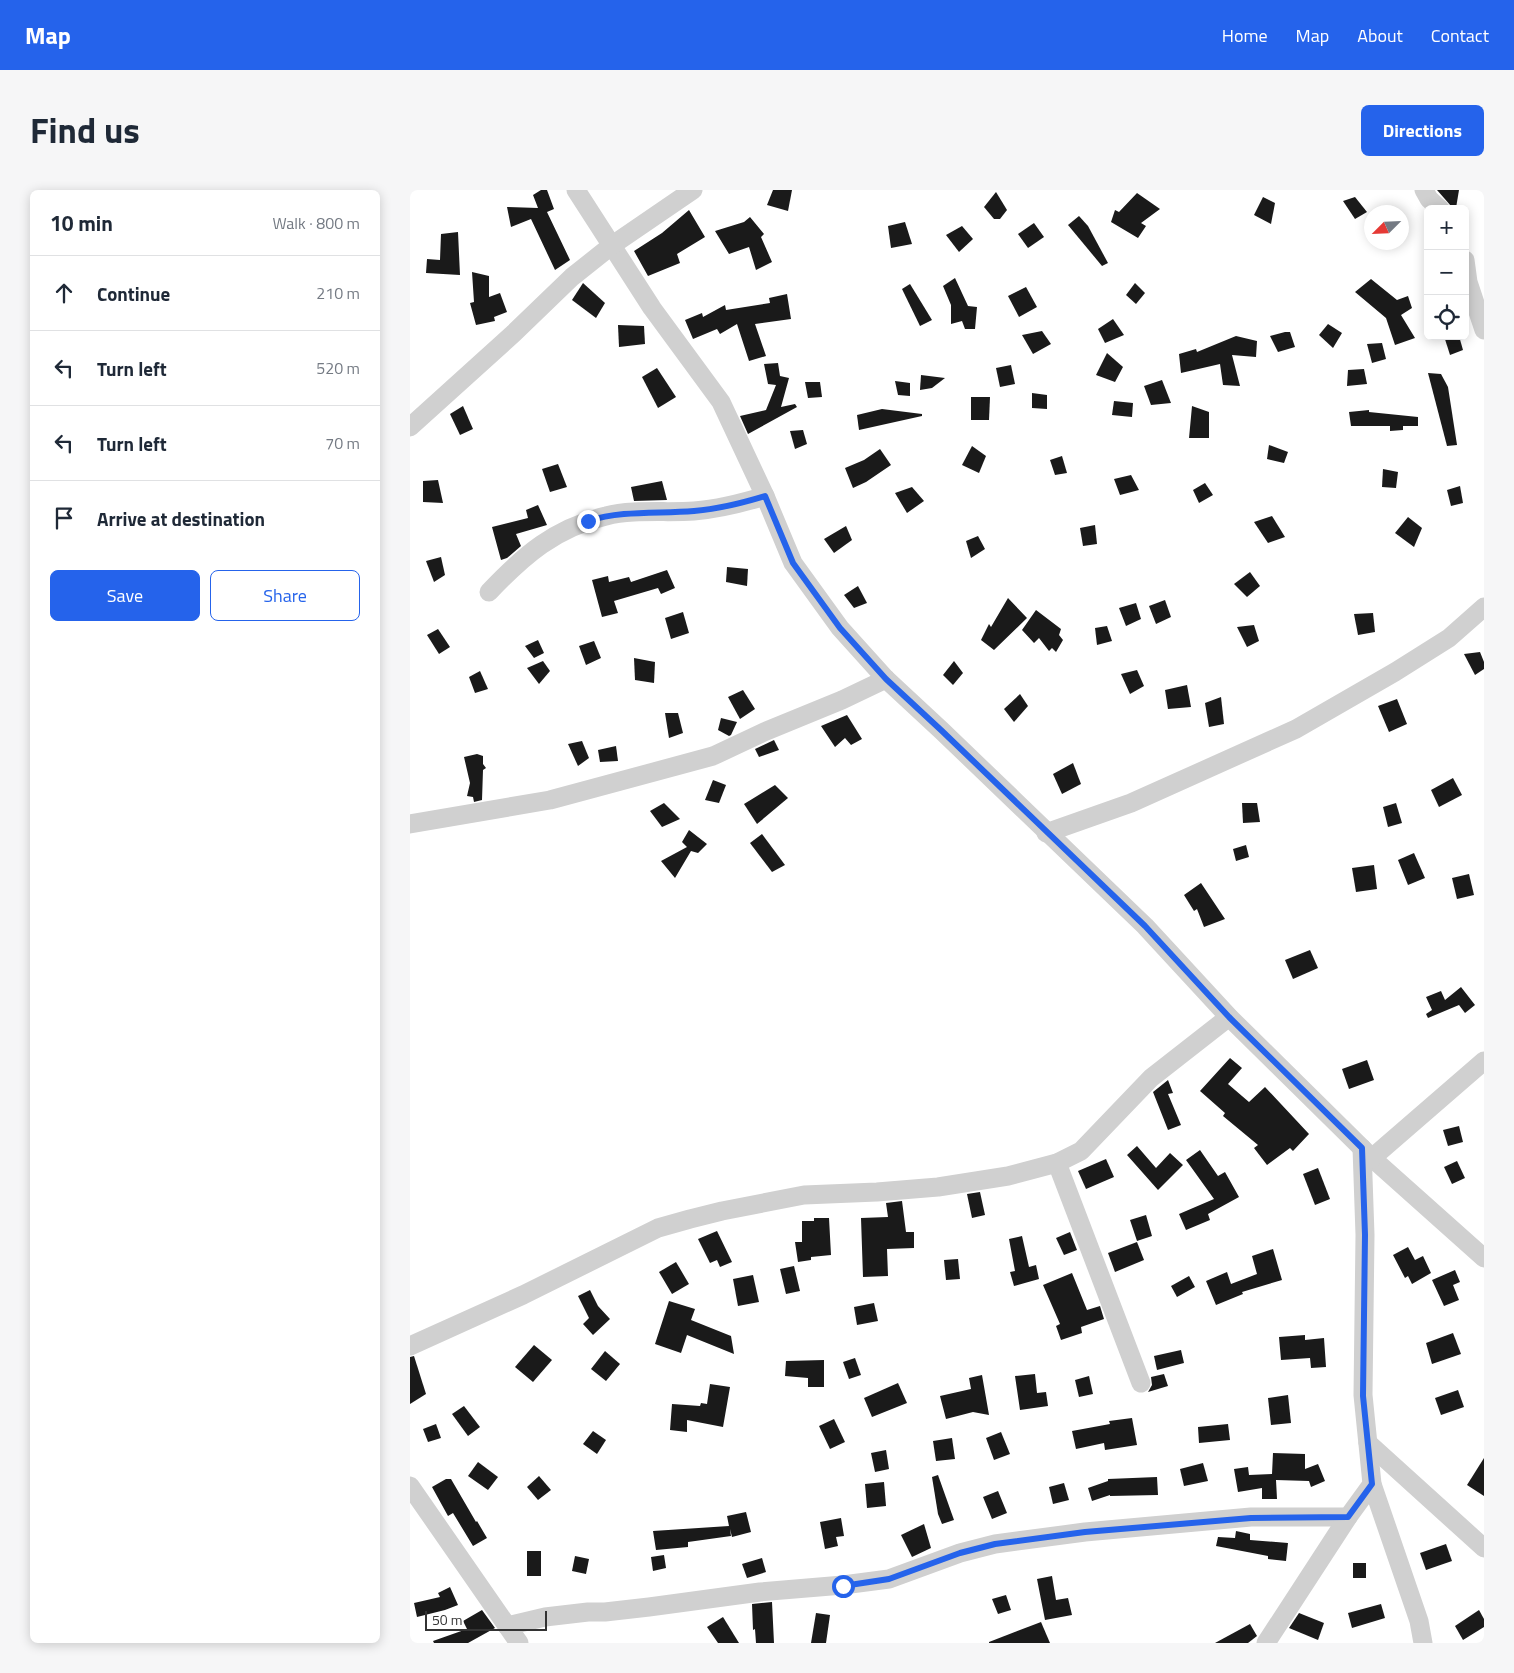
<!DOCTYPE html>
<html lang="en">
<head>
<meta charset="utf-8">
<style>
	:root { --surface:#fff; --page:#f6f6f7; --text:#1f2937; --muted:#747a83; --line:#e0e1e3; --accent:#2563eb }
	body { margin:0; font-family:"Titillium Web",sans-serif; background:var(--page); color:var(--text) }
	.controls { position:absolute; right:15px; top:15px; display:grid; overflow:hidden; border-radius:8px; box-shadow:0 2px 12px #0003 }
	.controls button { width:45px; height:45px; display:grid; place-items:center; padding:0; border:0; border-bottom:1px solid var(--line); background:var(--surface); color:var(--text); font:25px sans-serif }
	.compass { position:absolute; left:954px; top:15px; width:45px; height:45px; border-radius:50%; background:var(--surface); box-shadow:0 2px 12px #0003; rotate:246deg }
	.scale { position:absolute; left:15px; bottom:12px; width:122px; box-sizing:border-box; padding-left:5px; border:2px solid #333; border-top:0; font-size:14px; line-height:18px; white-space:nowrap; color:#333; -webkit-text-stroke:4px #fff; paint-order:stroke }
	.stop { position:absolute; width:15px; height:15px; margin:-11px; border:4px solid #2563eb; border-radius:50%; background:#fff }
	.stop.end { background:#2563eb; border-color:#fff; box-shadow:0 1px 5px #0008 }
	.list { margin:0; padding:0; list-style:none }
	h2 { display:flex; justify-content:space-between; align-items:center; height:65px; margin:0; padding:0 20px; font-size:21px }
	h2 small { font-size:16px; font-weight:400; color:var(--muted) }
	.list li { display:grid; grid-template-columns:32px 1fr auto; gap:15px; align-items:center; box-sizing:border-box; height:75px; padding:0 20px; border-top:1px solid var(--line) }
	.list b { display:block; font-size:19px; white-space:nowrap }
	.list em { font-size:16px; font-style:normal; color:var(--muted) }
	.actions { display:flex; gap:10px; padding:15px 20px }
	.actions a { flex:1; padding:11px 0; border:1px solid var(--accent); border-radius:8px; text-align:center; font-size:18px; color:var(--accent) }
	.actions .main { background:var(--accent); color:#fff }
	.icon { flex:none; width:28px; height:28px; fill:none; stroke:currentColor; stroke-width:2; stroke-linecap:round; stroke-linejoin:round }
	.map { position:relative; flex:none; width:1074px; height:1453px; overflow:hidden; border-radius:8px }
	header { display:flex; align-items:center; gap:30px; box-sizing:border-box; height:70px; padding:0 25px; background:var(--accent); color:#fff }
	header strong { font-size:24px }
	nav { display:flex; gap:28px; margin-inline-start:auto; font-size:18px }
	.intro { display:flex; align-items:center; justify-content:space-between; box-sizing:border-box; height:120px; padding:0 30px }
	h1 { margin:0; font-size:35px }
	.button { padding:12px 22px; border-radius:8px; background:var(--accent); color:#fff; font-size:18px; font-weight:700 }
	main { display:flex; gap:30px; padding:0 30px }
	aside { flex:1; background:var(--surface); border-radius:8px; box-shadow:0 2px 12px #0003 }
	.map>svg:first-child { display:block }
</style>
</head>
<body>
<header>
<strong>Map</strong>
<nav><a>Home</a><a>Map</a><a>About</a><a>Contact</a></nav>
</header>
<div class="intro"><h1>Find us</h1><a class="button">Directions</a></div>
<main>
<aside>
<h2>10 min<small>Walk · 800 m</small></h2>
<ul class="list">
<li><svg class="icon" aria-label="ahead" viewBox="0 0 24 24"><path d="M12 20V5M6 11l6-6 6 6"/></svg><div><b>Continue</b></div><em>210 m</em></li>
<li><svg class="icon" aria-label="left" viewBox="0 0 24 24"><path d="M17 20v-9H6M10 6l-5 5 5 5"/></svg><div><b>Turn left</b></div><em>520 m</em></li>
<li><svg class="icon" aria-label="left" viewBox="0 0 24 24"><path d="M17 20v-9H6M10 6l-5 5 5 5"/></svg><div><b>Turn left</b></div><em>70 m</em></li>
<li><svg class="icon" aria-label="arrive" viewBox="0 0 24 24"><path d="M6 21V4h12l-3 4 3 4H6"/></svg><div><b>Arrive at destination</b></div></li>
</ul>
<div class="actions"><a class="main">Save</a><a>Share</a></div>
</aside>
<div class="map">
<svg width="1074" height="1453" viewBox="0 0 1074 1453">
	<rect width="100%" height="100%" fill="#fff"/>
	<g fill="#1a1a1a">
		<polygon points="131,0 137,0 144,19 137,22 160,70 145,80 121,29 101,37 97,17 128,18 123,5"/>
		<polygon points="363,0 382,0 378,21 357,15"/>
		<polygon points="1027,0 1049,0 1046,18 1041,16"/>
		<polygon points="586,2 597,20 590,29 584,29 574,17"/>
		<polygon points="727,3 750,19 731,33 736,36 728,48 701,32 705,20 709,22"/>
		<polygon points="853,7 865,13 861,34 844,25"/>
		<polygon points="945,7 957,22 945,29 933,11"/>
		<polygon points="279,20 295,47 267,64 270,73 238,86 224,61 252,43"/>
		<polygon points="669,26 678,36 698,73 692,76 658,35"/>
		<polygon points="340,27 354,44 351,47 362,72 346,80 339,57 319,64 305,41 334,32"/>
		<polygon points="495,32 502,54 481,58 478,36"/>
		<polygon points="624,33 634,47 618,58 608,44"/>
		<polygon points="552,36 563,49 549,62 536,45"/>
		<polygon points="48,42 50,85 16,83 17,69 30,70 31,44"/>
		<polygon points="62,82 79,86 79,107 90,103 97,122 84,127 85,131 66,135 60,113 64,112"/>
		<polygon points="545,88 558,116 567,117 565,139 555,139 552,131 541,134 541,115 533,96"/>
		<polygon points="961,89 987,110 998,106 1002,118 991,125 1005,148 985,155 976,128 945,102"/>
		<polygon points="173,93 195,113 186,128 162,110"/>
		<polygon points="725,93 735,103 726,114 716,105"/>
		<polygon points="500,94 522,130 510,136 492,99"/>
		<polygon points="616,97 627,117 609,127 598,106"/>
		<polygon points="377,104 381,129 345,134 356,166 339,171 327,134 310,144 307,139 283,149 275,130 292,123 293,127 315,115 316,120 360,113 359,108"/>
		<polygon points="703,129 714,145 695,153 688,139"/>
		<polygon points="918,134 932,143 923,158 909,145"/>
		<polygon points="208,135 234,136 235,154 209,157"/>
		<polygon points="632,141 641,154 623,164 612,145"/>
		<polygon points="875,142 880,142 885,157 868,162 860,146"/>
		<polygon points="826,146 847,151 846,167 822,165 830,196 813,195 810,174 771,183 769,164 786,159 787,162"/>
		<polygon points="1034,146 1049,146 1053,160 1040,165"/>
		<polygon points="972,153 976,169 962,173 957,154"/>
		<polygon points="697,163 713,177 705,192 686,185"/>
		<polygon points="368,173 370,186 379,188 371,217 385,214 387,217 338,244 330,226 356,220 366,195 358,194 354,174"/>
		<polygon points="601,175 605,194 590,197 586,178"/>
		<polygon points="247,178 266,207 248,218 232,187"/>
		<polygon points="954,179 957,194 937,196 938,180"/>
		<polygon points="1018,183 1031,184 1038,197 1047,255 1037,256"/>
		<polygon points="511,185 535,188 522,198 510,200"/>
		<polygon points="752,190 761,213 741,215 734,196"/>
		<polygon points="485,191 500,193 500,206 488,205"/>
		<polygon points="395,192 410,192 412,207 398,208"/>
		<polygon points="622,203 637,205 637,219 622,218"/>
		<polygon points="561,207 580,207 579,230 561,230"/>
		<polygon points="704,211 723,213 722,227 702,225"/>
		<polygon points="53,216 63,239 50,245 40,224"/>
		<polygon points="782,216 799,222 799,248 779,248"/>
		<polygon points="472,219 512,224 512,226 449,240 447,225"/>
		<polygon points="959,220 959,222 1008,227 1008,236 993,236 993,240 980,241 980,236 941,236 939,222"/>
		<polygon points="393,240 397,254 385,259 380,241"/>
		<polygon points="859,255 878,262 874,273 857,269"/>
		<polygon points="562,256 576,266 569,283 552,275"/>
		<polygon points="470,259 481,275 456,292 443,298 435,278 454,270"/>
		<polygon points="652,266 657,283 645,285 640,270"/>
		<polygon points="148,274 157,297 140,302 132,279"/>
		<polygon points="973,279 988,282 986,298 972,297"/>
		<polygon points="721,285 729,300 710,305 704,289"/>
		<polygon points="28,290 33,313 13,312 13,291"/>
		<polygon points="252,291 257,310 224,311 221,297"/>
		<polygon points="795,293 803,305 789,313 783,300"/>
		<polygon points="1050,296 1053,313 1041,316 1037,300"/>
		<polygon points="502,297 514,311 497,323 485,303"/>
		<polygon points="128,315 137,335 106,344 111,356 97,368 91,370 82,337 118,328 116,320"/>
		<polygon points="862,326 875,347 858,353 844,332"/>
		<polygon points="998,327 1012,338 1004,357 985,343"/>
		<polygon points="685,335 687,354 673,356 670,338"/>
		<polygon points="436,336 442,350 424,363 414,349"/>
		<polygon points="568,346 575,359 561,368 556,351"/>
		<polygon points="31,367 35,385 24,392 16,371"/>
		<polygon points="317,377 338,379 337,396 316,392"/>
		<polygon points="257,380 265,398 251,404 248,398 204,411 208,423 192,427 182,390 198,386 199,392 219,387 221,392"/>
		<polygon points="840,382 850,396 837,407 824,394"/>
		<polygon points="448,396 457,413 444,418 434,405"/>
		<polygon points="598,408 617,428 584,460 571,450 579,434 581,437"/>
		<polygon points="755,410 761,427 746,434 739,416"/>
		<polygon points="726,413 731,429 716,436 709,418"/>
		<polygon points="626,420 651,439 649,445 653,450 646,462 642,458 639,461 629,448 624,453 612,440"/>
		<polygon points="273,422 279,443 261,449 255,428"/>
		<polygon points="963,423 965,442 948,445 944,424"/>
		<polygon points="844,435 849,451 837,457 827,437"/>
		<polygon points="697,436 702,451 687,455 685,438"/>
		<polygon points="28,439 40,457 29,464 17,445"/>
		<polygon points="128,450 134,463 124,468 115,456"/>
		<polygon points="184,451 191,468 176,475 169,456"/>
		<polygon points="1070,462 1074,472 1074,479 1065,485 1054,464"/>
		<polygon points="224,468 245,472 244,493 225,490"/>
		<polygon points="133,471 140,481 129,494 117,478"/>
		<polygon points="544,471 553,483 543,495 533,485"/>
		<polygon points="727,480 734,496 720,504 711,484"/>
		<polygon points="70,481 78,499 65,503 59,487"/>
		<polygon points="777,495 781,517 758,519 755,500"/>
		<polygon points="333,500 345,519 330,529 318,507"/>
		<polygon points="610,504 618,516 604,532 594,519"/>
		<polygon points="811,507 814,534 799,537 795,513"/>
		<polygon points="987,509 997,534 979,542 968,516"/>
		<polygon points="255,523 268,523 273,543 259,548"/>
		<polygon points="437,525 452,549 441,555 435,548 425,557 411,536"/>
		<polygon points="311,528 327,532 321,545 319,546 308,540"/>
		<polygon points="364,550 369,560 349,567 345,559"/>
		<polygon points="172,551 179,568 168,576 158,554"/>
		<polygon points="206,556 208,571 190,572 188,560"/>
		<polygon points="67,564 73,566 73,574 76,578 73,580 72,610 64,612 63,607 57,606 60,593 54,567"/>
		<polygon points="663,573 671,594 652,604 643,584"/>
		<polygon points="1043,588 1052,605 1029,617 1021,600"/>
		<polygon points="303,590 316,595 309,613 295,610"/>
		<polygon points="365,595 378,608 347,634 334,614"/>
		<polygon points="254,613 270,629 252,637 240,621"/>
		<polygon points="832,613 847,613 850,632 833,633"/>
		<polygon points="986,613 992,633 978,637 973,617"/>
		<polygon points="279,640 297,654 288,663 281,661 265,688 251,671 277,657 272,652"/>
		<polygon points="352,644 375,675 362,682 340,653"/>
		<polygon points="836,655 839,667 826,671 823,659"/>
		<polygon points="1004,663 1015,688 998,695 988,670"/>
		<polygon points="964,675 967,699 946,702 942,678"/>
		<polygon points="1059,684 1064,705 1047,709 1042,688"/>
		<polygon points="791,693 815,729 794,737 787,719 784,721 774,705"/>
		<polygon points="900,760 908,778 883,789 875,770"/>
		<polygon points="1051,797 1065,815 1055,823 1049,815 1018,828 1016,824 1022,820 1016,807 1031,801 1035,810"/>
		<polygon points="820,868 832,878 818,894 839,912 855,897 899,944 883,961 880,958 857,975 844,958 848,955 813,926 815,923 790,901"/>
		<polygon points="957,870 964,890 939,899 932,879"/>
		<polygon points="758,890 763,903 758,904 771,935 758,940 743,902"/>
		<polygon points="1049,936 1053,952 1038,956 1033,940"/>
		<polygon points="727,956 746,978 760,963 773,975 748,1000 717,965"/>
		<polygon points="790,960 808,986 815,982 829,1007 798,1024 800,1030 776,1040 769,1024 804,1009 776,970"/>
		<polygon points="696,969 704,987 676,999 668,981"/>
		<polygon points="1047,971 1055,988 1042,994 1034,977"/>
		<polygon points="908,978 920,1009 905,1015 893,984"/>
		<polygon points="570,1002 575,1025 562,1028 557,1004"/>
		<polygon points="492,1011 496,1042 504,1042 504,1058 477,1059 478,1086 453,1087 451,1028 478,1027 476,1013"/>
		<polygon points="736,1025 742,1046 727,1051 720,1030"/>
		<polygon points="404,1028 419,1028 421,1065 401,1067 401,1070 388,1072 385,1052 392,1052 392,1031 404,1031"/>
		<polygon points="307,1041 322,1072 310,1077 307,1070 300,1073 288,1049"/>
		<polygon points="660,1042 667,1060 654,1065 646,1048"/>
		<polygon points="612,1046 619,1077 626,1075 629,1089 604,1096 600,1082 605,1081 599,1049"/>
		<polygon points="727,1052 734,1070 705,1082 698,1063"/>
		<polygon points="998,1057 1005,1070 1013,1066 1021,1083 1002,1094 998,1086 995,1088 983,1065"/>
		<polygon points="863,1059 872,1090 832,1102 833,1104 806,1115 796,1091 817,1082 821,1094 847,1084 842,1066"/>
		<polygon points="548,1069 550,1089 536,1090 534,1070"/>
		<polygon points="266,1072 279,1094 262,1104 249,1082"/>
		<polygon points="384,1076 390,1101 376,1104 370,1079"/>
		<polygon points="1045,1080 1050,1092 1043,1095 1049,1110 1034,1116 1022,1090"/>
		<polygon points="662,1083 677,1120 690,1116 694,1129 671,1137 672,1143 651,1150 646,1136 650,1134 633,1095"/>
		<polygon points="343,1085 349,1112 328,1116 323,1089"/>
		<polygon points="779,1086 785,1097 767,1107 761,1096"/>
		<polygon points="180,1100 188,1116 200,1129 183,1145 173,1134 179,1128 168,1106"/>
		<polygon points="259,1111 285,1119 281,1130 321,1146 324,1164 277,1145 271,1163 245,1154"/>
		<polygon points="464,1113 468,1131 447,1135 444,1117"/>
		<polygon points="1043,1143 1051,1164 1022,1174 1016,1153"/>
		<polygon points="895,1145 895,1150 914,1148 916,1177 901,1178 900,1168 871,1170 869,1147"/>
		<polygon points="124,1155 142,1170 123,1192 105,1177"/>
		<polygon points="771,1160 774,1173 747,1180 744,1166"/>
		<polygon points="195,1161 210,1174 196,1191 181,1179"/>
		<polygon points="4,1166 16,1204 0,1214 0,1167"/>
		<polygon points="445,1168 451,1185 439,1189 433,1172"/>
		<polygon points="414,1170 414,1197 398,1197 398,1188 375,1186 376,1171"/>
		<polygon points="625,1184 627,1203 636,1202 638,1216 610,1220 605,1186"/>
		<polygon points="754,1184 758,1196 738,1202 742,1195 741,1187"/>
		<polygon points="572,1185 579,1225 563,1222 536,1229 530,1206 561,1199 559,1188"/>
		<polygon points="679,1186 683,1204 669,1207 665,1190"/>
		<polygon points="488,1193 497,1213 462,1227 454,1208"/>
		<polygon points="300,1194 320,1197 313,1237 277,1230 277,1242 260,1240 262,1214 290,1216 291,1213 297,1214"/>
		<polygon points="1048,1200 1054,1217 1031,1225 1025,1208"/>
		<polygon points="878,1205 881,1233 861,1235 858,1208"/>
		<polygon points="54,1216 70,1237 58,1246 42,1224"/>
		<polygon points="722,1228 727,1255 695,1260 694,1253 666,1259 662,1241 700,1234 699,1231"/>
		<polygon points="424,1229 435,1252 420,1259 409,1236"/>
		<polygon points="26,1234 31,1248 18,1252 13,1239"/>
		<polygon points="818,1234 820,1250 789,1253 788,1237"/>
		<polygon points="183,1241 196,1250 187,1264 173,1254"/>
		<polygon points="591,1242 600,1264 584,1270 576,1248"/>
		<polygon points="542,1248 545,1269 526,1271 523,1251"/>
		<polygon points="476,1260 479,1279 465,1282 461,1263"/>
		<polygon points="863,1263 895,1264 895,1279 908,1274 915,1291 901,1297 899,1291 866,1290 867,1309 852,1309 852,1298 828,1302 824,1279 838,1277 839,1285 862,1284"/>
		<polygon points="1074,1268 1074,1306 1057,1295"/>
		<polygon points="68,1272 88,1287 78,1300 58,1286"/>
		<polygon points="793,1273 798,1291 774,1296 770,1279"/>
		<polygon points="528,1285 544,1330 532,1334 528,1324 522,1287"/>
		<polygon points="129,1286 141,1300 128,1310 117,1297"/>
		<polygon points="747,1287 748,1305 700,1306 700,1305 682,1311 678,1298 698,1291 698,1289"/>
		<polygon points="36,1289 41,1289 66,1332 67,1331 77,1348 63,1356 43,1323 38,1326 22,1297"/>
		<polygon points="474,1292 476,1316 457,1318 455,1294"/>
		<polygon points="654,1293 659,1310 643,1314 639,1297"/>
		<polygon points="588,1301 597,1323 582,1329 573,1307"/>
		<polygon points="336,1322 341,1342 322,1347 320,1339 321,1346 278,1352 278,1357 246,1360 243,1341 319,1336 317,1326"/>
		<polygon points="431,1328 434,1346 426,1347 428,1356 415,1359 410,1332"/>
		<polygon points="514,1334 521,1358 502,1367 491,1345"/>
		<polygon points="826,1341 840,1344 840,1350 878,1353 876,1371 858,1369 858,1366 806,1356 808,1347 825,1348"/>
		<polygon points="1036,1354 1042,1371 1016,1380 1010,1363"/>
		<rect x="117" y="1361" width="14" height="25"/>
		<polygon points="254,1365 256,1378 243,1381 241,1367"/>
		<polygon points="165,1366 179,1369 176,1384 162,1381"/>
		<polygon points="352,1368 356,1382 337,1388 332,1374"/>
		<rect x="943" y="1373" width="13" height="15"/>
		<polygon points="642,1386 646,1410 658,1408 662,1425 635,1430 627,1389"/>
		<polygon points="40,1397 48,1415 35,1420 7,1427 4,1413 30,1407 28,1403"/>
		<polygon points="596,1405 601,1420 588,1424 582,1409"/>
		<polygon points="362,1412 364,1453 346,1453 345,1439 343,1440 342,1414"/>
		<polygon points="971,1414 975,1428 942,1438 938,1423"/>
		<polygon points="72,1420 85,1438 58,1453 24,1453 23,1451 57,1439 53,1431"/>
		<polygon points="1069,1420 1074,1429 1074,1437 1053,1450 1045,1436"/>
		<polygon points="406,1423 420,1425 416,1453 401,1453"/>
		<polygon points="889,1423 914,1433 908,1450 879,1438"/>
		<polygon points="313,1427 329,1453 308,1453 297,1437"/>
		<polygon points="631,1432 640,1453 579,1453 579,1452"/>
		<polygon points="840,1434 847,1446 838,1453 805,1453"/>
	</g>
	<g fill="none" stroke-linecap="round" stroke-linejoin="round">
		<g stroke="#d0d0d0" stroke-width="19">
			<polyline points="166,0 242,118 311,212 355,306 383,373 430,438 476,489 532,541 735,736 819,827 962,968 1074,1068"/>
			<polyline points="1014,0 1019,9 1030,19"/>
			<polyline points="1055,70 1058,92 1074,140"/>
			<polyline points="0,237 104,143 162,87 201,56 283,0"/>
			<path d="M79,402C114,365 145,338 196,326C223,319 257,323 284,321C308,319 332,313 355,306"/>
			<polyline points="0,634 140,610 303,566 354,542 432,510 476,489"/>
			<polyline points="636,643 721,613 886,539 985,482 1039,448 1074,417"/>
			<polyline points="952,958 955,1045 953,1205 962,1294 1009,1431 1013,1453"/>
			<polyline points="962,968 1074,871"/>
			<polyline points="647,973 731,1193"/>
			<polyline points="0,1156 113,1105 248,1038 280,1029 312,1021 394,1005 467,1002 528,997 598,986 647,973 671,961 741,888 819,827"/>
			<polyline points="958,1253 1074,1358"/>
			<polyline points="0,1296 109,1453"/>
			<polyline points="97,1436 135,1427 178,1422 195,1422 239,1417 350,1402 433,1395 479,1389 550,1363 585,1354 675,1342 841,1327 938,1327 962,1294"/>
			<polyline points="856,1453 938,1327"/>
		</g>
	</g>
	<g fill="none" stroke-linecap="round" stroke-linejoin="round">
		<path stroke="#2563eb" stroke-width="6" d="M178,331C213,320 248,324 284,321C308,319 332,313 355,306L383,373L430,438L476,489L532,541L735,736L819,827L952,958L955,1045L953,1206L962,1294L938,1327L841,1328L675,1342L585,1354L550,1363L479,1389L433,1396"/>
	</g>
</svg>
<div class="controls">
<button>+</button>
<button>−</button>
<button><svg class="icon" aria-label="locate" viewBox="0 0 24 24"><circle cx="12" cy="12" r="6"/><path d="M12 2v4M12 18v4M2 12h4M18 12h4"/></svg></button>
</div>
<svg class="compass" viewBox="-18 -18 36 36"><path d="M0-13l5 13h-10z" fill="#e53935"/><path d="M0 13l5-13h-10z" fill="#747a83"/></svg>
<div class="scale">50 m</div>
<div class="stop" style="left:433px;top:1396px"></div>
<div class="stop end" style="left:178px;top:331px"></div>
</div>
</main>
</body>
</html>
